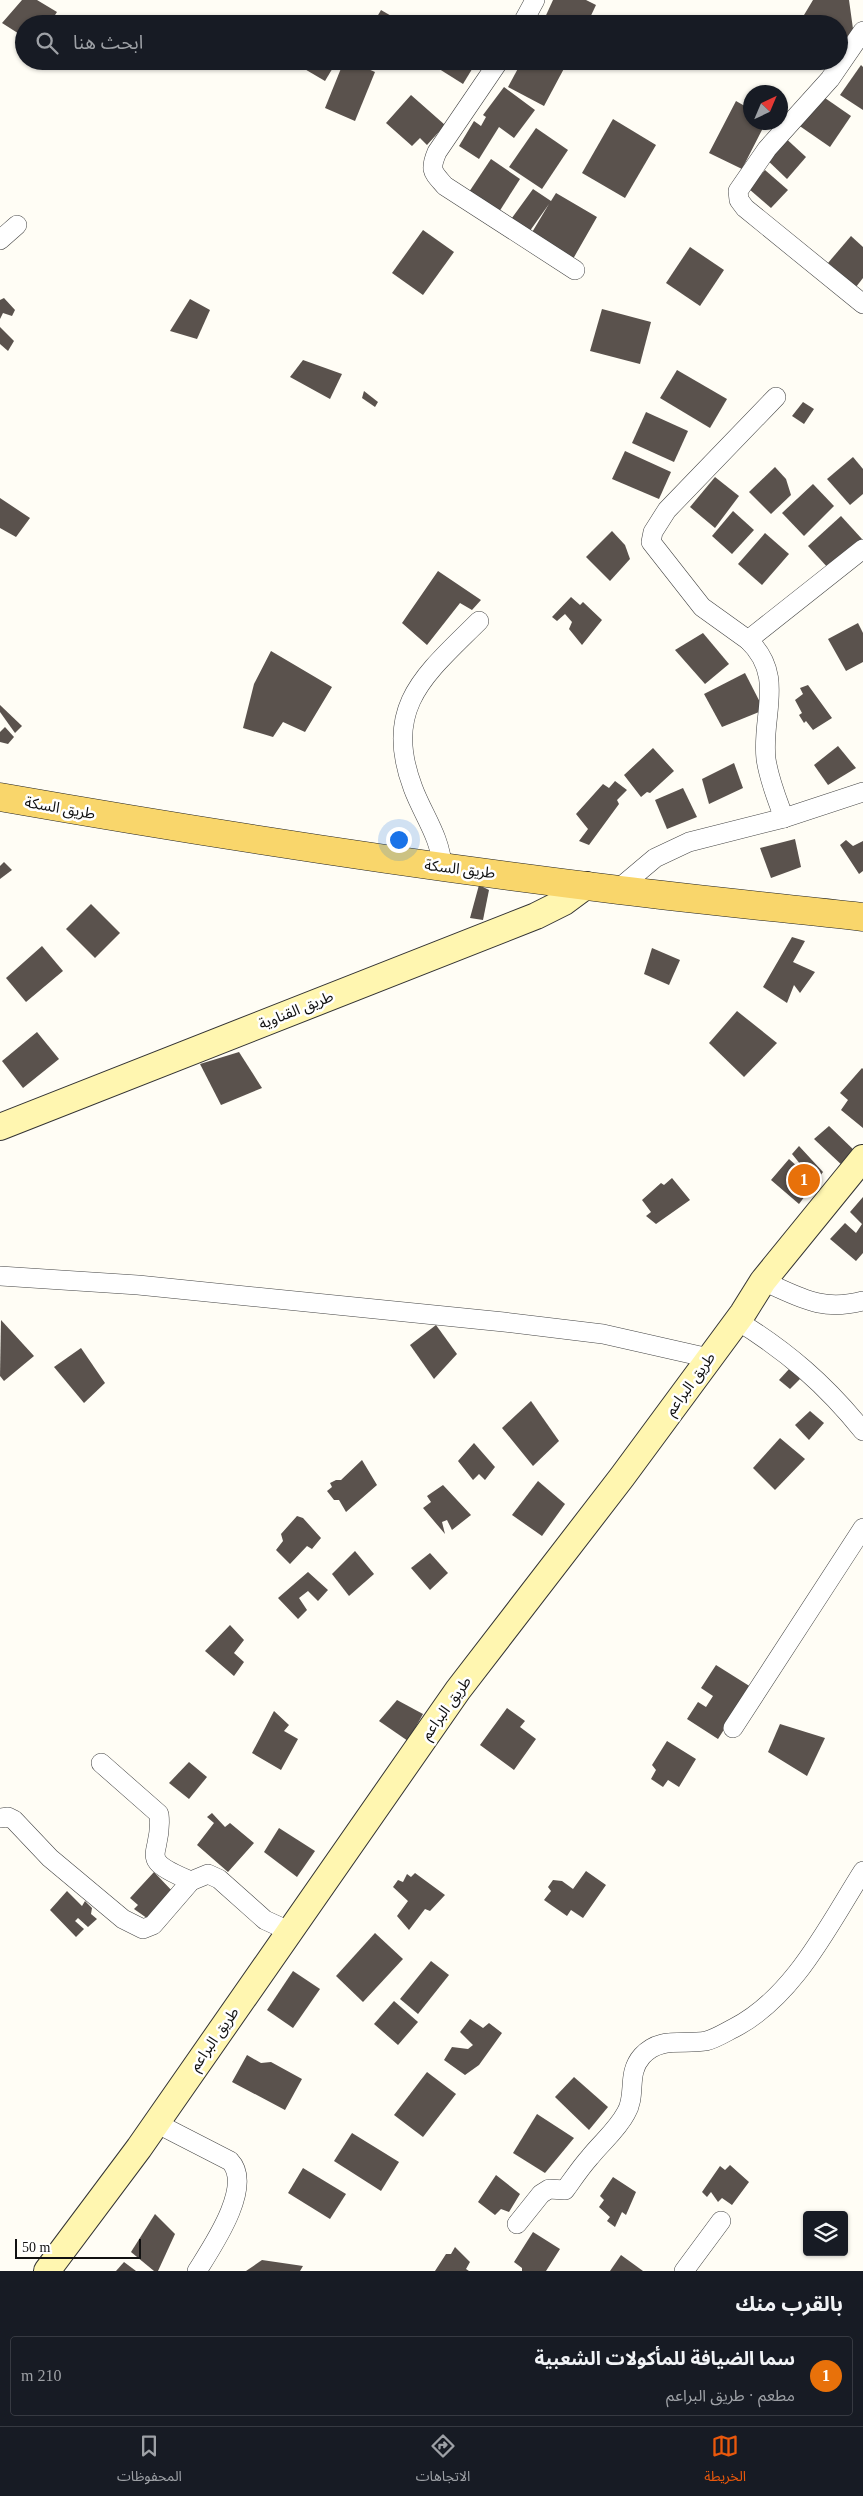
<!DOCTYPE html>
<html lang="ar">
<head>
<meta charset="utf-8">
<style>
	:root { --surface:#171b24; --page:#242831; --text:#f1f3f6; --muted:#9ea1a6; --line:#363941; --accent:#ea580c }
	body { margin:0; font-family:"Times New Roman","Noto Sans Arabic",serif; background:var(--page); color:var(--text); direction:rtl }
	.controls { position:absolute; right:15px; bottom:15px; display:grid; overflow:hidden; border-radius:5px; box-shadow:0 1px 4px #0004 }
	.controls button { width:45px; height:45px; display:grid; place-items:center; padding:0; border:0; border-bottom:1px solid var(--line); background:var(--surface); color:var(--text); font:25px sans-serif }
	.compass { position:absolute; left:743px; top:85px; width:45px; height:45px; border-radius:50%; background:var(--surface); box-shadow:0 1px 4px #0004; rotate:44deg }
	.scale { position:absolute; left:15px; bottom:12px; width:126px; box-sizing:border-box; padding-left:5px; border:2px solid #111; border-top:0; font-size:14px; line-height:18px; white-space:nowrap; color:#111; -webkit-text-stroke:4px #fff; paint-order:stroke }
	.you { position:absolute; left:398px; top:839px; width:18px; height:18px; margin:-12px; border:4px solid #fff; border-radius:50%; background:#1a73e8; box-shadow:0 0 0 8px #1a73e833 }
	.badge { display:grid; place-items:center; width:32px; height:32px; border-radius:50%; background:var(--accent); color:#fff; font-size:16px; font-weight:700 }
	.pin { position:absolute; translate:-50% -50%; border:2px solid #fff; box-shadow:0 1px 5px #0006 }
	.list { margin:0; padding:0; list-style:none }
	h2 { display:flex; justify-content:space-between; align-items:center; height:65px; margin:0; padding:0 20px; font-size:21px }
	h2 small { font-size:16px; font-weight:400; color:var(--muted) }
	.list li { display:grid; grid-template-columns:32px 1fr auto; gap:15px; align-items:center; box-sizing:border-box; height:80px; margin:0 10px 10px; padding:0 10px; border:1px solid var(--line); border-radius:5px }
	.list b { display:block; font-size:19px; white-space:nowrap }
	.list p { margin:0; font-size:16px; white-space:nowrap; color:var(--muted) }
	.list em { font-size:16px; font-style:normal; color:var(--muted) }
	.icon { flex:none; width:28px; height:28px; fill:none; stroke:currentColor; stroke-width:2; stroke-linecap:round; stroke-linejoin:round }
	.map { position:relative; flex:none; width:863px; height:2271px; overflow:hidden; direction:ltr }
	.search { position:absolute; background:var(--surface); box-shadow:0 1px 4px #0004; left:15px; right:15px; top:15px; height:55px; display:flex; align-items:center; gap:12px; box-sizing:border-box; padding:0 18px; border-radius:28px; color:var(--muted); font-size:19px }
	.sheet { height:155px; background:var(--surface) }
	nav { display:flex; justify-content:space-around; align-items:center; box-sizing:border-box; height:70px; border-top:1px solid var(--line); background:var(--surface); font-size:14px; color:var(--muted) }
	nav a { display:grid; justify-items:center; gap:2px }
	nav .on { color:var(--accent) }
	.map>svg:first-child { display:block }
</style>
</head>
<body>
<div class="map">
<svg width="863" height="2271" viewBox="0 0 863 2271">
	<rect width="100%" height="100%" fill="#fffdf5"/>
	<g fill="#5a524d">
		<polygon points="22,0 37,0 57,12 49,24 24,24 24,37 2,23"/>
		<polygon points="553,0 586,0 596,5 587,24 542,24"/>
		<polygon points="813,0 849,0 854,36 839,37 839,24 808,24 801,20"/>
		<polygon points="381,10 405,24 373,24"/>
		<polygon points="314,16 327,24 310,24"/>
		<polygon points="291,61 337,61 325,81"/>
		<polygon points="344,61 350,61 375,72 355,121 325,108"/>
		<polygon points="440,61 477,61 463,84 436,67"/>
		<polygon points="522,61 568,61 544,106 508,87"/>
		<polygon points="861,65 863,67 863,110 840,95"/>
		<polygon points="504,87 535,110 514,138 499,127 479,159 459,146 474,121 481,126 486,117 483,115"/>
		<polygon points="812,89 851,116 830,147 791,120"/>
		<polygon points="411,95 445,125 427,145 420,138 412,146 386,123"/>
		<polygon points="736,101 750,109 750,122 766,122 742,169 709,153"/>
		<polygon points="613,119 656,145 625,198 582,173"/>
		<polygon points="536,128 568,150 542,189 509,167"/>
		<polygon points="781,134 806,157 787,179 762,155"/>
		<polygon points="491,159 520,179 499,212 469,192"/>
		<polygon points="765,170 788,190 771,208 749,189"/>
		<polygon points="533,189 551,201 556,193 597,217 573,259 531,234 549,204 527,235 509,222"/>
		<polygon points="423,230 454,252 423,295 392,273"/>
		<polygon points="851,236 863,247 863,278 856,287 828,263"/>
		<polygon points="690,247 724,270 700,306 666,283"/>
		<polygon points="4,298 15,310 12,316 3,313 0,319 0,300"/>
		<polygon points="190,299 210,310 197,339 170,331"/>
		<polygon points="602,309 651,322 640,364 590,351"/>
		<polygon points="0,327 14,341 8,351 0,344"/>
		<polygon points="303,360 342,374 330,399 290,377"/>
		<polygon points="677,370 727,399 710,428 660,398"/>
		<polygon points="364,391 378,402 375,407 362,398"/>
		<polygon points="803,402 814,409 804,424 792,416"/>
		<polygon points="646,412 688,431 674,462 632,443"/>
		<polygon points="625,451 671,472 659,499 612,479"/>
		<polygon points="853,457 863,469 863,494 850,505 827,479"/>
		<polygon points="775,467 786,479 791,495 771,514 749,492"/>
		<polygon points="715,477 739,496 715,528 690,507"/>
		<polygon points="813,484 834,506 804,536 782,513"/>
		<polygon points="0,498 30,518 16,537 0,528"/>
		<polygon points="733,511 754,530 732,554 712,536"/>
		<polygon points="841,516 862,539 829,569 808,546"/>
		<polygon points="612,531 625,545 630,559 610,581 586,557"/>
		<polygon points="765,533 789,554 762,585 738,564"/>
		<polygon points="438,571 481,600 472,610 460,603 427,645 402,623"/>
		<polygon points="571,597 580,605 583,602 602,620 582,645 569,629 572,622 565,614 557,621 552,617"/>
		<polygon points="858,623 863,633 863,662 846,671 828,639"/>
		<polygon points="703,633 729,664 705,684 675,650"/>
		<polygon points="271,651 332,687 305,732 283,722 273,737 243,728 254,684"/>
		<polygon points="745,673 764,710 722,727 704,694"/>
		<polygon points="808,685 832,718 813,730 806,721 804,723 799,715 802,713 795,700 803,694 800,688"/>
		<polygon points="0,705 22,726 15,733 0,712"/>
		<polygon points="5,727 14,737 8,744 0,742 0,732"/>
		<polygon points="838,746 856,768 828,785 814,765"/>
		<polygon points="653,748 674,771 650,793 647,792 641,797 624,775"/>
		<polygon points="734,763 743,788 709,804 702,779"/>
		<polygon points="615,781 627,790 617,800 619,804 589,845 579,841 588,829 576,814 603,784 609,788"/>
		<polygon points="683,788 697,817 667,829 655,800"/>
		<polygon points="795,839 801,867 771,878 760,848"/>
		<polygon points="846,840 853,846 863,841 863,871 859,874 840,845"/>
		<polygon points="4,862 12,870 0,879 0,866"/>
		<polygon points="479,885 489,890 483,920 470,918"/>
		<polygon points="91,904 120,933 95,958 66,929"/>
		<polygon points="792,937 805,941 793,962 815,972 800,993 794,985 787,1003 763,987"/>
		<polygon points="42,946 63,971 26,1002 6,978"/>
		<polygon points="652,948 680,960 669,985 644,974"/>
		<polygon points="737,1011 777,1043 744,1077 709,1043"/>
		<polygon points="37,1032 59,1059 23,1088 2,1061"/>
		<polygon points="239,1052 262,1088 221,1105 200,1064"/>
		<polygon points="862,1068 863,1069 863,1128 841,1110 848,1100 840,1093"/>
		<polygon points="829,1126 857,1153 844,1167 814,1139"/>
		<polygon points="799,1146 823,1172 799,1204 771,1180 789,1159 798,1167 801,1165 792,1154"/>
		<polygon points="672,1178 690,1200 656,1224 646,1216 651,1212 642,1200 661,1183 664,1185"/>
		<polygon points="863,1197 863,1253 856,1261 830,1239 845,1223 856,1233 862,1224 850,1212"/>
		<polygon points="1,1320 34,1356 4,1381 0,1376"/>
		<polygon points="436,1325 457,1354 434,1379 410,1345"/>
		<polygon points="81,1348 105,1383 84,1403 54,1367"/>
		<polygon points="790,1368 800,1379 790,1389 779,1380"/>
		<polygon points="531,1401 559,1441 533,1466 502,1428"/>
		<polygon points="810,1411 824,1423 809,1440 795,1425"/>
		<polygon points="780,1438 805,1459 775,1490 753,1468"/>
		<polygon points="474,1443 495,1467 485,1480 479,1474 473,1480 458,1461"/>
		<polygon points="362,1460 377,1485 346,1512 339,1500 334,1500 327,1491 332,1487 330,1483 336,1480 341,1480"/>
		<polygon points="538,1481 565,1504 542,1536 512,1515"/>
		<polygon points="443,1485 471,1515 452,1530 447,1520 442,1522 445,1534 423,1508 431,1502 427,1496"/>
		<polygon points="297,1516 303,1518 321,1538 312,1549 307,1546 290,1564 276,1550 283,1541 281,1534"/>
		<polygon points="355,1551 374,1574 349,1596 332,1574"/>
		<polygon points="430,1553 448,1573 430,1590 411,1568"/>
		<polygon points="308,1572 328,1590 318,1601 308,1591 299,1598 307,1610 298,1619 278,1598"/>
		<polygon points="230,1625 244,1640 234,1653 244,1662 234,1676 205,1651"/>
		<polygon points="716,1665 751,1687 718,1739 687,1719 698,1702 706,1707 713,1696 701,1688"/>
		<polygon points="397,1700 423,1714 408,1741 379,1721"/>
		<polygon points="507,1708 525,1721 520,1727 536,1739 514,1770 480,1745"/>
		<polygon points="274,1711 289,1725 284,1731 298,1739 281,1770 252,1753"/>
		<polygon points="780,1724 825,1738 807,1776 768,1752"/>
		<polygon points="667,1741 696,1759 679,1787 668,1780 663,1787 651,1779 656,1770 652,1765"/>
		<polygon points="189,1762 207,1777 189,1799 169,1783"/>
		<polygon points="212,1813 225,1827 230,1823 254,1843 228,1872 197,1845 214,1823 207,1817"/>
		<polygon points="279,1828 315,1851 297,1877 264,1852"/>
		<polygon points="586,1871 606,1885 583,1918 571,1910 567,1916 544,1900 551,1891 548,1887 553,1880 562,1881 573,1889"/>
		<polygon points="154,1872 175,1894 151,1921 134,1909 138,1905 130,1898"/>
		<polygon points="415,1873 445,1895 430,1911 425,1909 409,1930 397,1916 408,1901 393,1887 398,1880 403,1882 407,1874 411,1877"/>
		<polygon points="67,1891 82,1906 85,1901 92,1908 91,1914 97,1919 88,1927 78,1918 75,1921 84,1929 76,1937 50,1910"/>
		<polygon points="375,1933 403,1959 363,2002 336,1976"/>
		<polygon points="431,1961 449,1975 418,2014 400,1999"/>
		<polygon points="293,1971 320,1989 293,2028 267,2010"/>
		<polygon points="394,2001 418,2022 398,2045 374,2024"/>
		<polygon points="470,2019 483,2028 489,2023 502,2033 479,2065 465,2075 444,2060 452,2047 468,2049 473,2045 460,2032"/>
		<polygon points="247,2055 261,2063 271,2062 302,2079 285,2110 232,2082"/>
		<polygon points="427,2072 456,2094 423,2137 394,2115"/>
		<polygon points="574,2077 608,2107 589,2130 555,2097"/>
		<polygon points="537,2114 574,2138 545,2173 513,2153"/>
		<polygon points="352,2133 399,2162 381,2191 334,2161"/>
		<polygon points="730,2165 749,2182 732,2205 722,2198 718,2202 711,2192 707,2197 702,2192 720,2166 725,2170"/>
		<polygon points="303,2168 346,2194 330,2219 288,2193"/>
		<polygon points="496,2175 520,2194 509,2212 501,2209 495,2215 478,2202"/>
		<polygon points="613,2177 636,2192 626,2215 622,2212 615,2227 607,2221 610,2217 599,2207 604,2200 600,2196"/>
		<polygon points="155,2214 175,2234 158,2271 154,2271 131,2252"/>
		<polygon points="533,2232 560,2249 546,2271 522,2271 522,2268 514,2262"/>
		<polygon points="455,2247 470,2262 466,2269 469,2271 435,2271 446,2254 451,2254"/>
		<polygon points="621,2255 643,2271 610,2271"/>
		<polygon points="262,2260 303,2266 300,2271 246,2271"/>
		<polygon points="124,2262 136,2271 116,2271"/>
	</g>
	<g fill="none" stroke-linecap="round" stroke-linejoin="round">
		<defs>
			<g id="street">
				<polyline points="522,24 535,0"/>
				<polyline points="863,31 830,79 767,149 738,191 739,200 745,208 863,304"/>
				<path d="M499,61L437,152C429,171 433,172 445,186L575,270"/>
				<polyline points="0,240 17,225"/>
				<polyline points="748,640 702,607 651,542 653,532 667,510 776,397"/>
				<path d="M784,818C777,799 769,780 766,759C761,715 786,676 748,640L863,549"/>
				<path d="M442,867C441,838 423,815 413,788C382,706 426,674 479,621"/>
				<polyline points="617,890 655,858 689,842 784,818 863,792"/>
				<polyline points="0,1276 138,1285 504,1322 603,1334 709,1358"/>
				<path d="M763,1281C800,1297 821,1312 863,1301"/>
				<path d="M736,1320C787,1351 826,1385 863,1431"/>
				<polyline points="733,1728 863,1528"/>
				<path d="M101,1763L159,1814C164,1857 133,1857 191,1881L208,1874L219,1879L265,1920L289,1931"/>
				<polyline points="0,1818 8,1817 14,1820 50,1858 123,1919 143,1929 153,1925 191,1881"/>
				<path d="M156,2123L230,2161C254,2186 212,2247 197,2271"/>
				<path d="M517,2224L541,2194L549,2189L565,2190C573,2179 581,2167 590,2157C602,2142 617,2130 626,2113C637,2095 626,2074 642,2056C660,2036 683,2045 706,2041C715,2039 726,2032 734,2028C794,1997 828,1926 863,1871"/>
				<polyline points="684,2271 721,2221"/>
			</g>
			<g id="secondary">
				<polyline points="0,1127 536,916 564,902 587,885"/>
				<polyline points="47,2271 139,2148 458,1690 622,1477 743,1313 763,1281 863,1158"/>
			</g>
			<path id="primary" d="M0,797C206,833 412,865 619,890C700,900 782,908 863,917"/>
		</defs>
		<use href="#street" stroke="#444" stroke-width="20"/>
		<use href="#secondary" stroke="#333" stroke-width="28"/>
		<use href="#primary" stroke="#222" stroke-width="29"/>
		<use href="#street" stroke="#fff" stroke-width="19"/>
		<use href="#secondary" stroke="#fff6b0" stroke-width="26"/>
		<use href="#primary" stroke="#f9d66b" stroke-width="28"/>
	</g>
	<g text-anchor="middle" stroke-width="5" stroke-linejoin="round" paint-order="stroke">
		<g font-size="15" fill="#111" stroke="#fff">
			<text transform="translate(60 808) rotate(10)" y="5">طريق السكة</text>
			<text transform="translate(460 869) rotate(7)" y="5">طريق السكة</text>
			<text transform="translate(296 1010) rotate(-22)" y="5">طريق القناوية</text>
			<text transform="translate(690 1384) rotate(-54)" y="5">طريق البراعم</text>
			<text transform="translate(446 1708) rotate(-54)" y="5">طريق البراعم</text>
			<text transform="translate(214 2039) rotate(-55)" y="5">طريق البراعم</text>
		</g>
	</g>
</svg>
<div class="controls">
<button><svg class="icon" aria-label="layers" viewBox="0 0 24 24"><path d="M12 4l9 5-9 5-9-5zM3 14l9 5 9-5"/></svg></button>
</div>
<svg class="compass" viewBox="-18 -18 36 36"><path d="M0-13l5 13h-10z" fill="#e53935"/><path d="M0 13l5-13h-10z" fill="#9ea1a6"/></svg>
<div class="scale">50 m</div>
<div class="you"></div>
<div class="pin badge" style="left:804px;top:1180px;background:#e8710a">1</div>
<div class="search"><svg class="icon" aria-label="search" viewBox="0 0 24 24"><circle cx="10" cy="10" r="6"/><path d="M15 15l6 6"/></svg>ابحث هنا</div>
</div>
<section class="sheet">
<h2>بالقرب منك<small></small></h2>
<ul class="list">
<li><span class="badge" style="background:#e8710a">1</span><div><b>سما الضيافة للمأكولات الشعبية</b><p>مطعم · طريق البراعم</p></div><em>210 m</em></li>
</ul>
</section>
<nav>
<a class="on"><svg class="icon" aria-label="map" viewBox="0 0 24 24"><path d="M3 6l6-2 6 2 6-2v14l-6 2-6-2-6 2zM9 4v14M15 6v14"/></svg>الخريطة</a>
<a><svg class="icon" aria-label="directions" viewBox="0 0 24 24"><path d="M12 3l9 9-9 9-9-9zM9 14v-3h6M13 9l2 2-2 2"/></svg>الاتجاهات</a>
<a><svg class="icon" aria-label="saved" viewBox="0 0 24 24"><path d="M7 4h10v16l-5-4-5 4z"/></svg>المحفوظات</a>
</nav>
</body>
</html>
